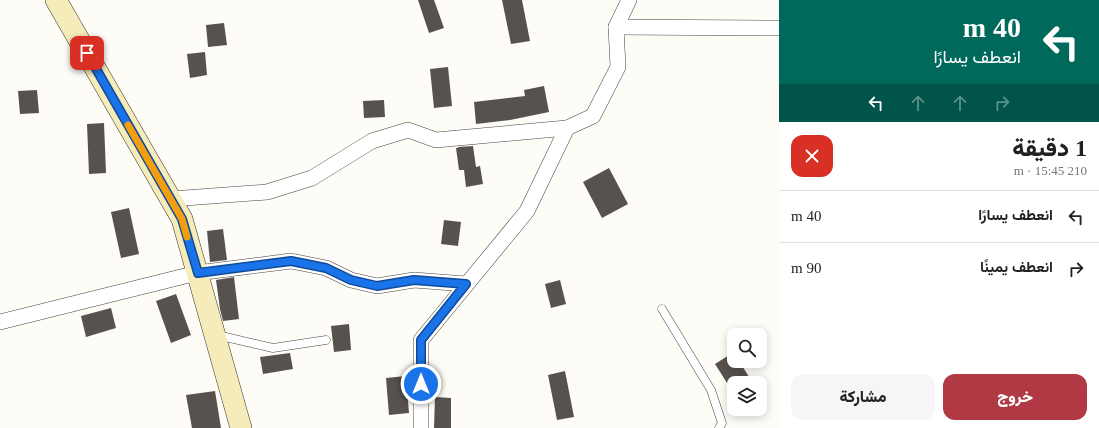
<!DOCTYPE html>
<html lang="ar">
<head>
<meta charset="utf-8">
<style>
	body { margin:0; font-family:"Times New Roman",Vazirmatn,serif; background:#f6f6f6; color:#222; direction:rtl; height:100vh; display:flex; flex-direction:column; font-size:15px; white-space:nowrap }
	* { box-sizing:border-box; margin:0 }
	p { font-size:13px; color:#767676 }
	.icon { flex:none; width:22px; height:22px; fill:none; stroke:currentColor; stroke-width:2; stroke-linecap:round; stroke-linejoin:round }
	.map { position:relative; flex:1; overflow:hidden; direction:ltr }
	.sheet { display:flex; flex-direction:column; background:#fff; width:320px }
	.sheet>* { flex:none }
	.guide { background:#00695c; color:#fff; overflow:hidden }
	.buttons { position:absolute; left:727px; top:328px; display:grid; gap:8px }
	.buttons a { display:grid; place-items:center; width:40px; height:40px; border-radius:8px; background:#fff; box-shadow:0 2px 10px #0003; font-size:20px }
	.pin { position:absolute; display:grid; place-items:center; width:34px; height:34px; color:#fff; margin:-17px; border-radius:8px; box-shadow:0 2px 6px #0006 }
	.me { position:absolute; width:44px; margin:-22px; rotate:0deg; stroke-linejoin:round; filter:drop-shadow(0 0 3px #0008) }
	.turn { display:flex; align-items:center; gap:14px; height:84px; padding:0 12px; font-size:18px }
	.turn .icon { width:52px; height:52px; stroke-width:2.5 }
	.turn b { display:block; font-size:28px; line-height:34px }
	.lanes { display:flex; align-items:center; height:38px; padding:0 12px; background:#0003; justify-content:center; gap:20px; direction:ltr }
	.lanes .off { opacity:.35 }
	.round { display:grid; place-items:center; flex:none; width:42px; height:42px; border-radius:12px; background:#f6f6f6 }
	.headline { display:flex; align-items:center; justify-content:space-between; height:68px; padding:0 12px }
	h1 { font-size:24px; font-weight:800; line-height:30px }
	.cta { display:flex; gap:8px; margin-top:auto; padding:8px 12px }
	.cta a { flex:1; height:46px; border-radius:12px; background:#b03944; color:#fff; font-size:16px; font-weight:800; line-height:46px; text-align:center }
	.cta a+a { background:#f6f6f6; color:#222 }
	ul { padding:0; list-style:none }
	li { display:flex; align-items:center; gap:12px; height:52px; padding:0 12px; border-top:1px solid #e0e0e0 }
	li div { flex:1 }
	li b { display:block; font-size:15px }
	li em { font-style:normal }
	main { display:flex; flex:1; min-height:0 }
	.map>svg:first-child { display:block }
</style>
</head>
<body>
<main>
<section class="sheet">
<div class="guide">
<div class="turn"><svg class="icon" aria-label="left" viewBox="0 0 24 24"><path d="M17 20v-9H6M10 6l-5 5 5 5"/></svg><div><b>40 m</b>انعطف يسارًا</div></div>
<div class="lanes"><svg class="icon" aria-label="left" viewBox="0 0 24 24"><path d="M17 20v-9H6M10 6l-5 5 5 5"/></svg><svg class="icon off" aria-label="ahead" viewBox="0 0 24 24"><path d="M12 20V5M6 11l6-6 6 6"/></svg><svg class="icon off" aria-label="ahead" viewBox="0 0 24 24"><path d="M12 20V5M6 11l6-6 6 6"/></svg><svg class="icon off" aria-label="right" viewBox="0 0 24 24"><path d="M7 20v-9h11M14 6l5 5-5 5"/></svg></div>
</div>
<div class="headline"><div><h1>1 دقيقة</h1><p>210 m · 15:45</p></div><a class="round" style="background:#d93025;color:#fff"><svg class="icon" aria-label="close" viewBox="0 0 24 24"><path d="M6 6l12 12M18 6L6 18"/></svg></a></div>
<ul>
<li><svg class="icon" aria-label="left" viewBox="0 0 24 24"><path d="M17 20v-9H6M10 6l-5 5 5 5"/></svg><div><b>انعطف يسارًا</b></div><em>40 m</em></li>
<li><svg class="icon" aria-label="right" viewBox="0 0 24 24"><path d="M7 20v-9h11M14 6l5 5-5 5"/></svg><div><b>انعطف يمينًا</b></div><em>90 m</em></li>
</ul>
<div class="cta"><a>خروج</a><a>مشاركة</a></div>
</section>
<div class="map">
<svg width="779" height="428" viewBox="0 0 779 428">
	<rect width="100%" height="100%" fill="#fefcf6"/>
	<g fill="#58524e">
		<path d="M418 0H434L444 28 429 33Z"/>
		<path d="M502 0H522L530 41 511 44Z"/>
		<path d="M224 23 227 45 208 47 206 25Z"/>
		<path d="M205 52 207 75 190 78 187 54Z"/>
		<path d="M448 67 452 106 434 108 430 69Z"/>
		<path d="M544 86 549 112 510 120 476 124 474 102 525 96 524 90Z"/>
		<path d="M37 90 39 113 20 114 18 91Z"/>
		<path d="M384 100 385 117 364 118 363 101Z"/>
		<path d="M104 123 106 173 89 174 87 124Z"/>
		<path d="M473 146 476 167 480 166 483 184 466 187 464 170H459L456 148H458V147Z"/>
		<path d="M609 168 628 204 602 218 583 182Z"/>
		<path d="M129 208 139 254 121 258 111 212Z"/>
		<path d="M444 220 461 222 458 246 441 244Z"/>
		<path d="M223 229 227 260 210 262 207 231Z"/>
		<path d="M234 277 239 319 223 321 220 309 216 280Z"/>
		<path d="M560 280 566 304 551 308 545 284Z"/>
		<path d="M176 294 191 335 171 343 156 301Z"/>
		<path d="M111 308 116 328 86 337 81 316Z"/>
		<path d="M349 324 351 350 334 352 331 326Z"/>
		<path d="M734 352V361H739L753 383H727L715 364Z"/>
		<path d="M290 353 293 369 263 374 260 357Z"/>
		<path d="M565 371 574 417 557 420 548 375Z"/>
		<path d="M406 376 409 413 389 415 386 378Z"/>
		<path d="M215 391 221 428H192L186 395Z"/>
		<path d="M435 397 451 398V428H434Z"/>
	</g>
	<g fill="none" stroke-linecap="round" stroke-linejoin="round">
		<defs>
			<g id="lane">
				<path d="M662 309 711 390 722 423 719 428"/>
				<path d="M217 335 273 348 326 340"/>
			</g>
			<g id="street">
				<path d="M616 27 779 28"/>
				<path d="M171 199 267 192 312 178 372 141 408 130 436 140 567 128"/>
				<path d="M0 322 197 273 291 261 326 268 351 280 377 286 414 280 466 284"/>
				<path d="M421 428V340L527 211 567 128 593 116 618 67 616 27 629 0"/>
			</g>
			<path id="secondary" d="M56 0 182 219 241 428"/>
		</defs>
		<use href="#lane" stroke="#444" stroke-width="9"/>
		<use href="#street" stroke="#444" stroke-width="16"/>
		<use href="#secondary" stroke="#333" stroke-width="22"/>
		<use href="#lane" stroke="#fff" stroke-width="8"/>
		<use href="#street" stroke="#fff" stroke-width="15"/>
		<use href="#secondary" stroke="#f5ecb9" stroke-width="21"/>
	</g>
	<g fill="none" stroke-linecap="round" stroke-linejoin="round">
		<defs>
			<path id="route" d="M87 53 182 219 198 273 291 261 326 268 351 280 377 286 414 280 466 284 421 340V384"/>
		</defs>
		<use href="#route" stroke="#114b97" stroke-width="10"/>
		<use href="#route" stroke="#1a73e8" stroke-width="7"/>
		<path stroke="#f59e0b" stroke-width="7" d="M128 125 182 219 187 237"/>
	</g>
</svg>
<div class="buttons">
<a><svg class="icon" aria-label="search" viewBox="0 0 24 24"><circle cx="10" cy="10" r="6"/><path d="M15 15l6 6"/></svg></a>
<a><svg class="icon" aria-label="layers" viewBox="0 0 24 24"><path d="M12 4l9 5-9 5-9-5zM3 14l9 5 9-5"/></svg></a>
</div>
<div class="pin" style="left:87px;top:53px;background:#d93025"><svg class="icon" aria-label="arrive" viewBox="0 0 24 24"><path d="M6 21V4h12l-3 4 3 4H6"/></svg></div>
<svg class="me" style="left:421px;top:384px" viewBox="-20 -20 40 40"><circle r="17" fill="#1a73e8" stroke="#fff" stroke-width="3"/><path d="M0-11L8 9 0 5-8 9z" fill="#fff"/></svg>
</div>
</main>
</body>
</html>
